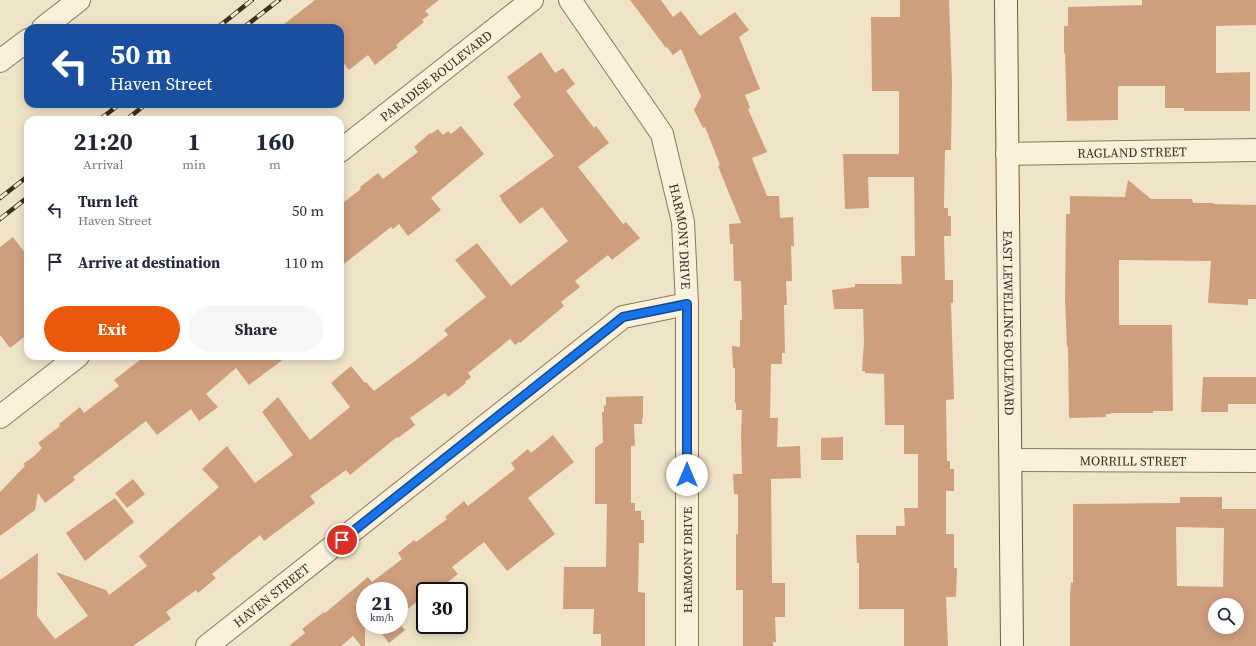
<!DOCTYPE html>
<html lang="en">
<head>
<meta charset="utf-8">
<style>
	body { margin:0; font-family:"Source Serif 4",serif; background:#f6f6f7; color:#1f2937; height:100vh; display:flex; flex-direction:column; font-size:15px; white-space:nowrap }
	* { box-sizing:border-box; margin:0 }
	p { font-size:13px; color:#747a83 }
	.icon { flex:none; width:22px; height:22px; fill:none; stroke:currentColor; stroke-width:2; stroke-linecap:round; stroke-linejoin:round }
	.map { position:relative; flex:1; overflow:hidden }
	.side { position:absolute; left:24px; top:116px; width:320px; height:244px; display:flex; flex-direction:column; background:#fff; border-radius:12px; box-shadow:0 2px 10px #0003 }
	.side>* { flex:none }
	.banner { position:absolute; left:24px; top:24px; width:320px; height:84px; border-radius:12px; box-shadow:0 2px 10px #0003; background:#1a4fa0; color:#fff; overflow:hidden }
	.fabs { position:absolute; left:1208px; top:598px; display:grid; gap:8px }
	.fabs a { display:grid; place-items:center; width:36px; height:36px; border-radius:50%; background:#fff; box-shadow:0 2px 10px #0003; font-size:20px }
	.speed { position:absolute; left:356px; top:582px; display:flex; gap:8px; font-size:20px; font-weight:700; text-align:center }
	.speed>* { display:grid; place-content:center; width:52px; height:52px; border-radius:50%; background:#fff; box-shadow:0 2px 10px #0003; line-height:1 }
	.speed small { font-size:10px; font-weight:400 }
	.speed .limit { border:2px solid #111; border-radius:6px; background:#fff; color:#111 }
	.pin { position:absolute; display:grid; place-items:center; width:34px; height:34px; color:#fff; margin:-17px; border:2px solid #fff; border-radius:50%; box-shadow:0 1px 4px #0007 }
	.me { position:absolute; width:44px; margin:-22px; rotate:0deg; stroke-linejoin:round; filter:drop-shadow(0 0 3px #0008) }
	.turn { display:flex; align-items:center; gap:14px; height:84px; padding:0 20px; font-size:18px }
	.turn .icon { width:52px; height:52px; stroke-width:2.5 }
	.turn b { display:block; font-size:28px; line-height:34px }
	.eta { display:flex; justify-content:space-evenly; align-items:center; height:68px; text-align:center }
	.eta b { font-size:24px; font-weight:700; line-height:28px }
	.primary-button { display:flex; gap:8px; margin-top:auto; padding:8px 20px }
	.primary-button a { flex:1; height:46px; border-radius:24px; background:#ea580c; color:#fff; font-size:16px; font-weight:700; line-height:46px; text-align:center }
	.primary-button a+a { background:#f6f6f7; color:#1f2937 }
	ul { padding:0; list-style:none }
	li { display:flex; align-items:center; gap:12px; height:52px; padding:0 20px }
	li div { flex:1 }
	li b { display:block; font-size:15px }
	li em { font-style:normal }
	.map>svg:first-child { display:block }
</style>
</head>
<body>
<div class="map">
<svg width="1256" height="646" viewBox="0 0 1256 646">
	<rect width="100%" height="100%" fill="#f0e4c8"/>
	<g fill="#cf9f7d" fill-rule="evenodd">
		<path d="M315 0H439L425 11 429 15 422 20 424 22 396 45 398 47 375 65 368 55 349 70 340 59V28H279Z"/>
		<path d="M630 0H661L673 17 681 11 700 36 735 12 749 30 739 37 760 89 745 95 750 108 748 109 767 152 752 158 767 196H779L780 218 793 217 794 246H791L792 281H786L787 305H784L785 353H782V364H771L770 418H778L777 447 800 446 801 478 771 479 772 583H785V617H775L776 642H773V646H743V590H736V534H738V494H734L733 474H742L741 434 742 410H736V403H735V368H733L732 346 740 347V320H742L741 281H734L733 244H730L729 224 741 223 718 166 720 165 705 127 703 128 694 110 701 96 681 49 673 55 667 47 666 48Z"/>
		<path d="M900 0H949L952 82 951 150H945L944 208H948V216H951V236H944L945 280H953V303H951L954 399 946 400 947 461H950V469H954V491H946V534H954V568H957L956 597H946L948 646H904V609H859V563H857L856 535H896V526H905L904 508H918V454H904V425H885L884 374 865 373V371H862L864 342 863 309H834L832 290 855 287V284H902L901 256H915L914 177H868L869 208 845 209 843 154H899V91H872L871 17H900Z"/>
		<path d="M1142 0H1256V25L1216 26V73L1250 72V111H1184V108H1165V86H1118V120L1067 121 1065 53H1064V26H1068V7L1142 5Z"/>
		<path d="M541 52 555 73 563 68 575 84 566 91 594 128 596 126 609 143 578 167 623 224 626 222 640 238 612 260 608 255 575 281 580 287 561 302 564 306 520 343 519 342 515 345 510 339 468 373 471 377 465 382 466 383 448 397 445 393 410 418 415 425 398 438 397 437 350 475 346 470 310 496 315 503 264 541 260 535 212 574 216 578 198 593 196 590 166 612 171 619 133 646H0V580L38 553 37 616 55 639 88 616 56 572 106 590 109 595 147 566 139 556 219 487 202 469 227 446 255 483 293 455 262 412 278 397 310 440 350 407 331 383 351 366 365 383 366 382 374 391 416 360 448 335 444 330 486 297 455 260 477 243 511 286 568 241 542 207 520 224 501 200 502 199 499 196 554 156 513 104 521 97 507 77Z"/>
		<path d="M461 126 484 154 431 198 441 210 408 236 399 224 393 229 391 227 340 267V205L361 189 360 187 378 173 383 179 418 152 414 147 430 133 431 134 438 129 443 135 448 131 451 134Z"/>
		<path d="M1128 180 1151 199H1192L1193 203H1213V204L1256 205V299H1248V305L1208 303 1211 261 1119 260V325H1172L1173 411H1153V413H1111V414H1106V417L1069 418 1068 347H1067L1065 300 1066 214H1070V196L1125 197Z"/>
		<path d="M13 237 28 257V334L10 348 0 335V247Z"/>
		<path d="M145 356H288L249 385 236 368 206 394 218 407 199 421 191 409 157 435 146 421 73 477 75 480 45 503 38 493 35 510 0 536V492L25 466 23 464 33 457 42 448 38 443 60 426 59 424 80 407 84 413 119 386 114 380Z"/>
		<path d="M1203 377H1256V404H1228V412H1201Z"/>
		<path d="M643 396V418H642V424H634L635 446H631V503H635V511H641V520H644V543H639L638 592 645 593V646H601V634H593L594 609H563L564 567H606L607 504H595V448L603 442 602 412H604V406L606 405V397Z"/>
		<path d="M553 435 574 462 528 498 555 534 507 571 484 542 452 567 458 574 437 591H425V595L399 616V591H365V646H361L353 636 341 646H289L305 633 302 629 307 625 324 612 325 613 368 577 372 582 402 559 398 553 414 540 416 542 447 519 445 517 464 501 468 506 515 469 511 463 528 449 531 453Z"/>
		<path d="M843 437V460H821V438Z"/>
		<path d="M133 479 145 494 127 508 115 493Z"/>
		<path d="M1180 497H1222V509H1256V646H1070V595L1071 582 1073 583V504L1180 503ZM1176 527 1224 528 1223 587 1177 586ZM1215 605H1237V627H1215Z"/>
		<path d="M115 498 134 522 85 561 66 533Z"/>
		<path d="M399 623 405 630 389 643 375 625H399Z"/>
	</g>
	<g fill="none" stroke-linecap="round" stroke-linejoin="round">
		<defs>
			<g id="minor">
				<path id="s1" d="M570 0 662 134 683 222 687 304V646"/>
				<path d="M43 28 79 0"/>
				<path d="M0 61 28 40"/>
				<path id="s2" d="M340 151 532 0"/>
				<path id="s3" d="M1007 154 1256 150"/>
				<path d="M0 417 78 356"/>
				<path id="s4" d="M1011 460 1256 461"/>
				<path id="s5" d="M207 646 623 317 687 304"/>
			</g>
			<g id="secondary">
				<path id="s6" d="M1006 0 1012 646"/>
			</g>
		</defs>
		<use href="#minor" stroke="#8d765c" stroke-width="24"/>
		<use href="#secondary" stroke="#6f573f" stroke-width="24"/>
		<use href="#minor" stroke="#faf1dc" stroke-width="22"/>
		<use href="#secondary" stroke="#faf1dc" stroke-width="22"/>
		<defs>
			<g id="rail">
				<path d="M217 28 252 0"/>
				<path d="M243 28 279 0"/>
				<path d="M99 120 120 104"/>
				<path d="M126 120 146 104"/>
				<path d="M0 198 28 176"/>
				<path d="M0 219 28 197"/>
			</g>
		</defs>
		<use href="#rail" stroke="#3d2e20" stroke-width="4.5"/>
		<use href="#rail" stroke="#f7eed8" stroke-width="3" stroke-dasharray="9" stroke-linecap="butt"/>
	</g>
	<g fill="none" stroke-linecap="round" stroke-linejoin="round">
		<defs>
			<path id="route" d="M342 540 623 317 687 304V475"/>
		</defs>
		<use href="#route" stroke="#114b97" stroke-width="10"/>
		<use href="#route" stroke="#1a73e8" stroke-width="7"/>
	</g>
	<g text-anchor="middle" stroke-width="3.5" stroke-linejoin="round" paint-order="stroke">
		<g font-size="13" fill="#3d2e20" stroke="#f7eed8">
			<text dy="5" stroke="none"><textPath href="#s2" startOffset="122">PARADISE BOULEVARD</textPath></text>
			<text dy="5" stroke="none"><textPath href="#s3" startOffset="125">RAGLAND STREET</textPath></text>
			<text dy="5" stroke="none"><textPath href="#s1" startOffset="267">HARMONY DRIVE</textPath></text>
			<text dy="5" stroke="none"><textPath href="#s6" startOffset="323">EAST LEWELLING BOULEVARD</textPath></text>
			<text dy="5" stroke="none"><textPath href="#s4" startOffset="122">MORRILL STREET</textPath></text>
			<text transform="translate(687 560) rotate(-90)" y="5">HARMONY DRIVE</text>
			<text dy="5" stroke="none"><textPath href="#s5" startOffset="82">HAVEN STREET</textPath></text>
		</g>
	</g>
</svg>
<div class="fabs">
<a><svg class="icon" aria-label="search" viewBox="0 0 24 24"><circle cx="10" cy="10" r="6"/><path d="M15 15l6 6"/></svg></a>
</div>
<div class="speed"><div>21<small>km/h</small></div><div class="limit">30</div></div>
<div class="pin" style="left:342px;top:540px;background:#d93025"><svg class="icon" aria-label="arrive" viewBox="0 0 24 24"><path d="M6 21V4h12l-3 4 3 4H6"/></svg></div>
<svg class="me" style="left:687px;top:475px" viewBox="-20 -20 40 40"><circle r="19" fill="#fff"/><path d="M0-13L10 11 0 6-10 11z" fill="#1a73e8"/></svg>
<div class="banner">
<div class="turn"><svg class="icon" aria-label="left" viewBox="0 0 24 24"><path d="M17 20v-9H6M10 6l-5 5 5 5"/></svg><div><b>50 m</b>Haven Street</div></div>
</div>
<section class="side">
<div class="eta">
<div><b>21:20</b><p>Arrival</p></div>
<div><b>1</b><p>min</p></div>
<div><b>160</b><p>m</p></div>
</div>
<ul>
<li><svg class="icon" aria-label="left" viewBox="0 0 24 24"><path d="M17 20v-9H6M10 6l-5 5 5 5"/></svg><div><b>Turn left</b><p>Haven Street</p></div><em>50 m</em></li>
<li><svg class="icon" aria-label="arrive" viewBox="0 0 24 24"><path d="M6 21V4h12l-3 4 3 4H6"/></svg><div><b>Arrive at destination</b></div><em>110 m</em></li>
</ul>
<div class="primary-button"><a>Exit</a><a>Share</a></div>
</section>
</div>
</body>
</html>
